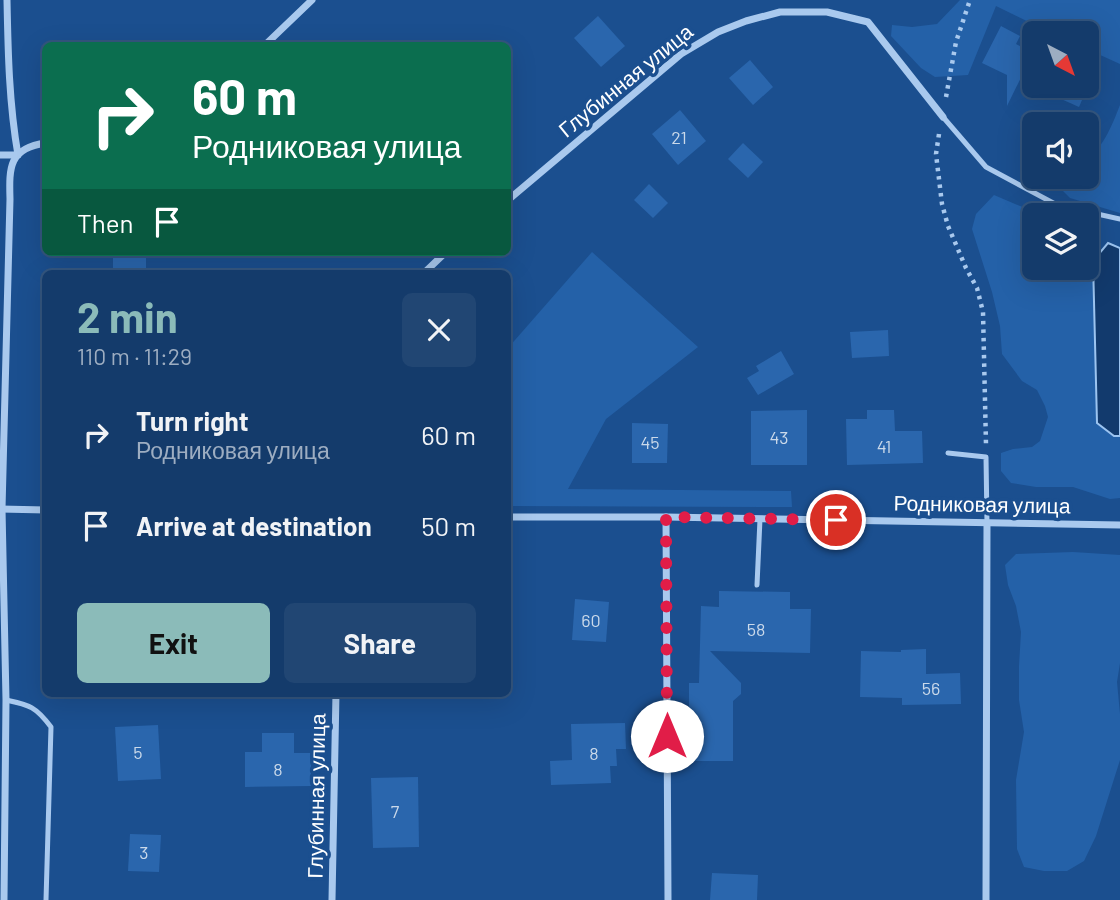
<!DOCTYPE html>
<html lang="en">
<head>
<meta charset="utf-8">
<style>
	body { margin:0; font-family:Barlow,sans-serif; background:#214673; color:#f1f3f6; height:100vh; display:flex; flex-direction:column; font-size:26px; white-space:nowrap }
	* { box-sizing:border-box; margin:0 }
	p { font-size:23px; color:#9dadc1 }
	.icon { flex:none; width:38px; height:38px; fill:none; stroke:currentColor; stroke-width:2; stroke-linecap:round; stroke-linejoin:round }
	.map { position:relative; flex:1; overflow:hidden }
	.sheet { position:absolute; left:42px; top:270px; width:469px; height:427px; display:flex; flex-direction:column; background:#143b6b; border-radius:10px; box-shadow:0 7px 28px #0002,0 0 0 2px #33557e }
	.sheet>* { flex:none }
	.guide { position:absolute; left:42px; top:42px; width:469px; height:214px; border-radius:10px; box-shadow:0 7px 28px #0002,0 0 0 2px #33557e; background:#0b6e4f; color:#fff; overflow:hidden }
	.needle { width:46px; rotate:139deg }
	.fabs { position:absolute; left:1022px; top:21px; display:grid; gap:14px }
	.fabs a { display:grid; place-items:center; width:77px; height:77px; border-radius:10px; background:#143b6b; box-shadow:0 7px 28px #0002,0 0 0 2px #33557e; font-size:35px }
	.pin { position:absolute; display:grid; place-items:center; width:60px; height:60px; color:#fff; margin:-30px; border:4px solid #fff; border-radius:50%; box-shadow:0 2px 7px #0007 }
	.me { position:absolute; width:77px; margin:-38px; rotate:0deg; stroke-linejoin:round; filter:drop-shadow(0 0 5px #0008) }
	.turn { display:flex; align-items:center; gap:24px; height:147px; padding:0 35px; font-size:32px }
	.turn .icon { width:91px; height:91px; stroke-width:2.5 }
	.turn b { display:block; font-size:49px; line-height:60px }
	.then { display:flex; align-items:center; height:66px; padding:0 35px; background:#0003; gap:14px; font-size:26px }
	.round { display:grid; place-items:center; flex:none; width:74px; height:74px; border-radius:10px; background:#214673 }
	.head { display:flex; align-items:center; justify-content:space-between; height:119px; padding:0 35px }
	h1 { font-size:42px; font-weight:700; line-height:52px; color:#8bbbb9 }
	.button { display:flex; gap:14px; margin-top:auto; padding:14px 35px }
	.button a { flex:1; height:80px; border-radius:10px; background:#8bbbb9; color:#111; font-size:28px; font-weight:700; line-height:80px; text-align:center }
	.button a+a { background:#214673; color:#f1f3f6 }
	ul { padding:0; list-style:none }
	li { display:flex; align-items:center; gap:21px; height:91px; padding:0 35px }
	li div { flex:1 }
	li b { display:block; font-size:26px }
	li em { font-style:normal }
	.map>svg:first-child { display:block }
</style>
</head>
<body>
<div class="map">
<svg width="1120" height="900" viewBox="0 0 1120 900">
	<rect width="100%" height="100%" fill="#1b4f8f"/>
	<g fill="#2461a8">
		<path d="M960 0H1120V64L1087 49V33H1051L996 6 968 75 935 77 921 68 891 36 892 25 912 27 937 24Z"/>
		<path d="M1120 105V213L1070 198 1062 190 1065 177H1087V161C1105 143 1111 128 1120 105Z"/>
		<path d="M994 195 1041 215H1034V268H1087V255L1093 261 1097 423 1114 436H1120V498L1110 499 1073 487H1036L1011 483 1001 471V453L1013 449 1032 447 1040 441 1048 417 1045 406 1037 390 1022 381 1002 354 1000 326 992 292 972 229 976 214Z"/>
		<path d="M592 252 698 347 606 419 568 489 791 491 792 507 508 506V348Z"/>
		<path d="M1073 552 1120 555V663L1117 682 1120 714V760L1096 836 1084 861 1067 871H1044L1024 867 1017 849 1016 780 1024 732 1019 700V666L1021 632 1016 606 1008 585 1005 565 1016 554Z"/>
	</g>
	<path fill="#123a6d" stroke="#9cc4f0" stroke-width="2" d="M1108 243 1120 248V436H1114L1097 423 1093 261Z"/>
	<g fill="#2a66ad">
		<path d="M598 16 625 46 601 67 574 38Z"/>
		<path d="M1001 26 1020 36 1016 44 1033 53 1007 106V75L982 63Z"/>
		<path d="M750 60 773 87 753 105 729 78Z"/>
		<path d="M1032 86H1088L1079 107Z"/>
		<path d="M680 110 706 141 678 165 652 134Z"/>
		<path d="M743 143 763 162 748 178 728 159Z"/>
		<path d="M649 184 668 203 653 218 634 200Z"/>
		<rect x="113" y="252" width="33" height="18"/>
		<path d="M888 330 889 356 852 358 850 332Z"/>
		<path d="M781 351 794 374 758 395 747 378 759 371 756 366Z"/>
		<path d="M807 410V465H751V411Z"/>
		<path d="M867 410H894L895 431H922L923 463 847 465 846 419H867Z"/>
		<path d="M632 423 668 424 667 463H632Z"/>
		<path d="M719 591 790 592V609H811L810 653 710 651 741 683V694L733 701V761H689V683H699L701 606 719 607Z"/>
		<path d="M575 599 609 602 606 642 572 640Z"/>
		<path d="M926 649V674L960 673 961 704 902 705V698L860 697 861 651 901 652V650Z"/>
		<path d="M625 723 626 749H616L617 766H610L611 783 551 785 550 761 572 760 571 724Z"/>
		<path d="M158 725 161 779 118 781 115 727Z"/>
		<path d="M262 733H294V753H311V786L245 787V752H262Z"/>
		<path d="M418 777 419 847 373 848 371 778Z"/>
		<path d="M130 834 161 835 159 872 128 871Z"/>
		<path d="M712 873 758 875 757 900H710Z"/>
	</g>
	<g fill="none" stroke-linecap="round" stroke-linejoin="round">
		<g stroke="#a9c9ee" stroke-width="4.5" stroke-dasharray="3.5 5" stroke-linecap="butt">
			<path d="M946 97 956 42 970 0"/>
			<path d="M939 134 936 154 942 204 948 226 966 268 977 288 983 312 986 445"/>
		</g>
		<g stroke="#a9c9ee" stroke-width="5">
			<path d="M943 117 986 167 1057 205 1120 219"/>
			<path d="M948 453 986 457 987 523"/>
			<path d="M757 585 760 519"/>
			<path d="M6 700C30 705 36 707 51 727L46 900"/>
		</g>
		<g stroke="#a9c9ee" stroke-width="7">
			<path d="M264 46 312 0"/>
			<path d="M0 155H18C9 103 8 52 7 0"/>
			<path d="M508 200 681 54 718 32 746 21 780 12H827L868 22 943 117"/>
			<path d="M424 273 446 252"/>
			<path d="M0 509 46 510"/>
			<path d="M508 517H666L1120 525"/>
			<path d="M666 517 668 900"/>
			<path d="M4 900 6 700 2 509 10 199C9 167 9 148 46 143"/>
			<path d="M332 900 336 693"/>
			<path d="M986 900 987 523"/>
		</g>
	</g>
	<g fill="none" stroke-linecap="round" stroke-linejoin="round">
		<path stroke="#e11d48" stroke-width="12" stroke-dasharray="0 21.6" d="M667 736 666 517 836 520"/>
	</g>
	<g text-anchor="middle" stroke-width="7" stroke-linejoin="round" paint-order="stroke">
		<g font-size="18" fill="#cad9ea">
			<text x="679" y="144">21</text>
			<text x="779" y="444">43</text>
			<text x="650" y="449">45</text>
			<text x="884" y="453">41</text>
			<text x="591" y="627">60</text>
			<text x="756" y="636">58</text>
			<text x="931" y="695">56</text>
			<text x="138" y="759">5</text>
			<text x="594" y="760">8</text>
			<text x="278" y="776">8</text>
			<text x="395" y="818">7</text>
			<text x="144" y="859">3</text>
		</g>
		<g font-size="21" fill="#fff" stroke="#1b4f8f">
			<text transform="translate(626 81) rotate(-39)" y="7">Глубинная улица</text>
			<text transform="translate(982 505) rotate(1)" y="7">Родниковая улица</text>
			<text transform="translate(317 796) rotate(-89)" y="7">Глубинная улица</text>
		</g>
	</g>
</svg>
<div class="fabs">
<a><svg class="needle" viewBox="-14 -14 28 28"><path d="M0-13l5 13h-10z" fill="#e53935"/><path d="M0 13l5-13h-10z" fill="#9dadc1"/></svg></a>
<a><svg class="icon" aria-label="sound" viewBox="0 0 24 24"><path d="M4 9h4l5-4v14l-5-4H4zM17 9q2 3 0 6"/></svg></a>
<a><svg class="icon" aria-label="layers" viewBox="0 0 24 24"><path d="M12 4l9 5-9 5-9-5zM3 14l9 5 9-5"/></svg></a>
</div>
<div class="pin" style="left:836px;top:520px;background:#d93025"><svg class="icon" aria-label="arrive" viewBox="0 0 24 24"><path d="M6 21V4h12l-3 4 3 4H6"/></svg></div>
<svg class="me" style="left:667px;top:736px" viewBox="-20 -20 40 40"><circle r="19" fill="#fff"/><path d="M0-13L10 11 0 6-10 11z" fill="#e11d48"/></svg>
<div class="guide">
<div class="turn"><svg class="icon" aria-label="right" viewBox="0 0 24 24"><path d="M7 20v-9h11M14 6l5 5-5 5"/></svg><div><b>60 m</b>Родниковая улица</div></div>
<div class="then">Then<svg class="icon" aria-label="arrive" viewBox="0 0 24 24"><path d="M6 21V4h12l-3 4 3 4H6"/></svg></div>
</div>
<section class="sheet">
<div class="head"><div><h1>2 min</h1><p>110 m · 11:29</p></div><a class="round"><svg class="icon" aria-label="close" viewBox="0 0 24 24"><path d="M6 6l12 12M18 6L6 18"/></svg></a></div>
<ul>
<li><svg class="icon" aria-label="right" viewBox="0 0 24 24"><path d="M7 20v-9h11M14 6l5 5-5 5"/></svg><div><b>Turn right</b><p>Родниковая улица</p></div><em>60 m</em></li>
<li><svg class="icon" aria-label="arrive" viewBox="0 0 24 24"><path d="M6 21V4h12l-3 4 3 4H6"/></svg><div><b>Arrive at destination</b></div><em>50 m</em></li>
</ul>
<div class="button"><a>Exit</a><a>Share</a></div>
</section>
</div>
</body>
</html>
